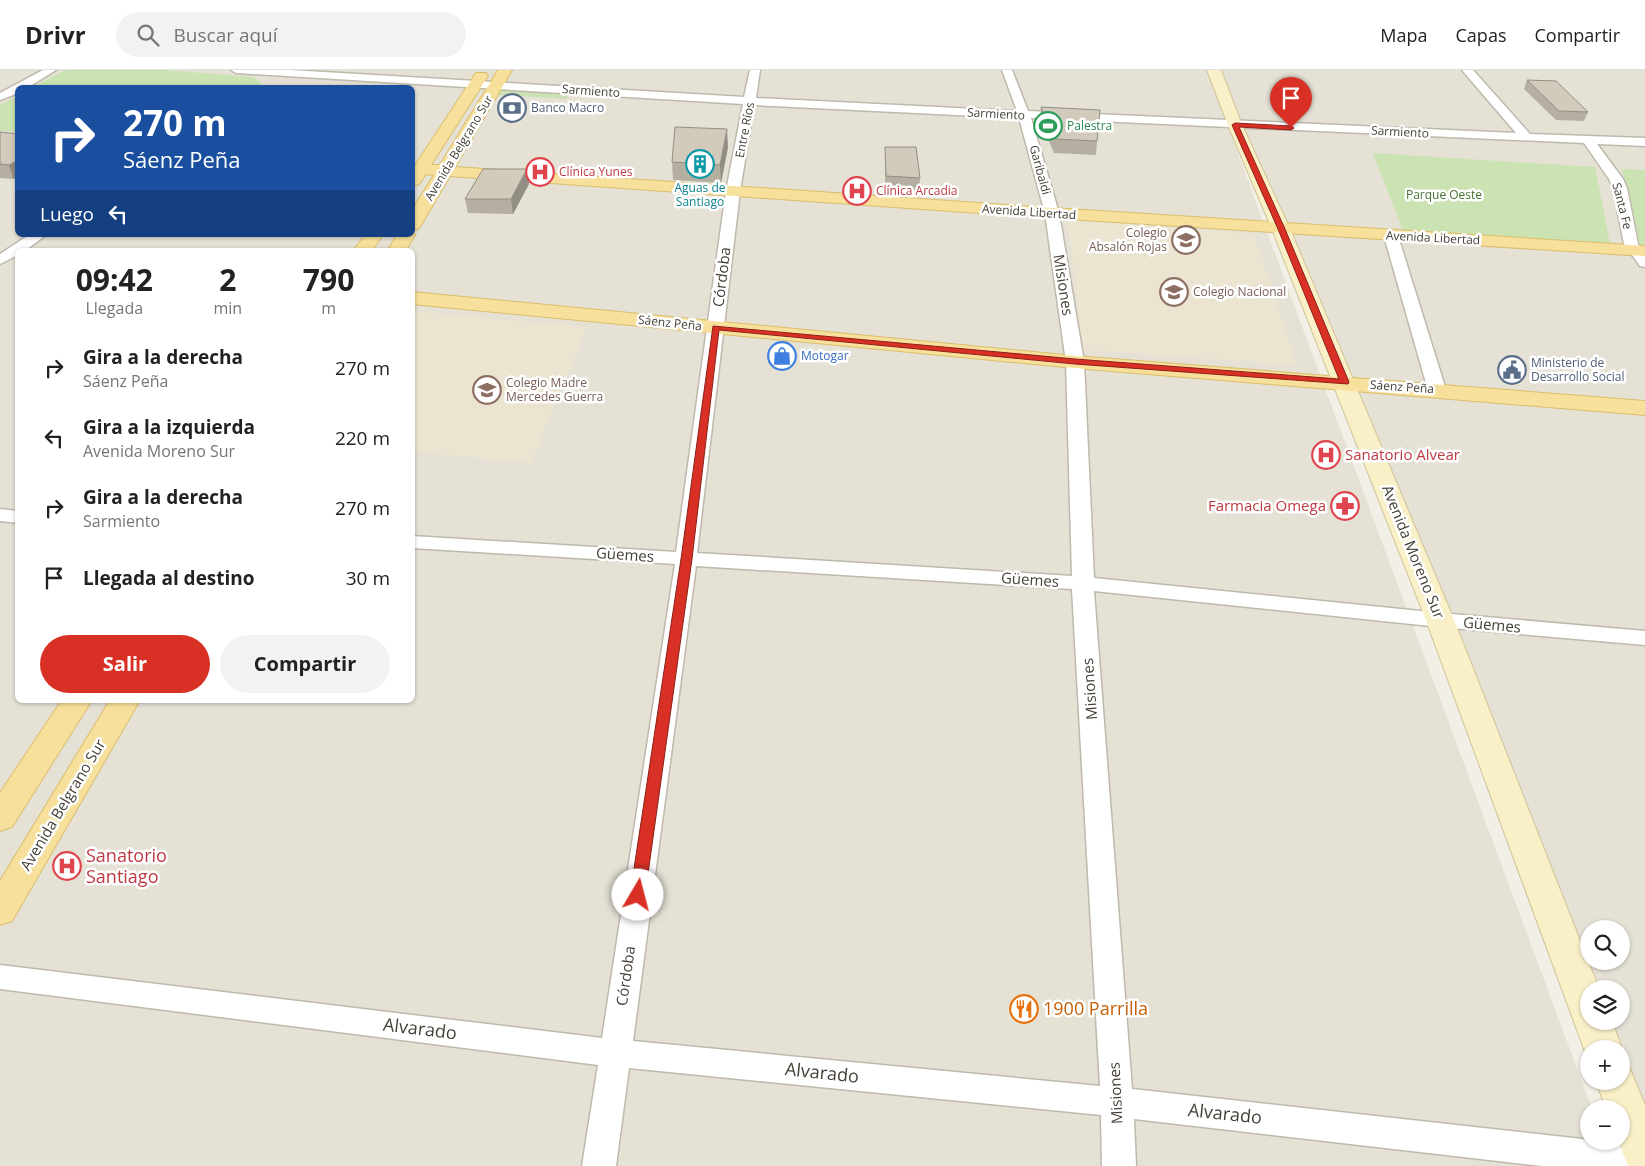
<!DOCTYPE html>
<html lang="es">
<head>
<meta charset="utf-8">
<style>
	body { margin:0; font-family:"Open Sans",sans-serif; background:#f2f2f2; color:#222; height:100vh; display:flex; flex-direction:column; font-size:19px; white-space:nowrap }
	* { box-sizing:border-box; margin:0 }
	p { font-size:16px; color:#767676 }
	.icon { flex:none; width:28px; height:28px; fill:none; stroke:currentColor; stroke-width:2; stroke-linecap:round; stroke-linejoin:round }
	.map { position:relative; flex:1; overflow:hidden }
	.details { position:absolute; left:15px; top:178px; width:400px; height:455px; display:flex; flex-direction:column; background:#fff; border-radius:8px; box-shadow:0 1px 4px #0004 }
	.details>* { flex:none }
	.hud { position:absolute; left:15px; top:15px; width:400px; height:152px; border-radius:8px; box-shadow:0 1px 4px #0004; background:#1a4fa0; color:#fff; overflow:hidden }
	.fabs { position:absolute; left:1580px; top:850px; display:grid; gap:10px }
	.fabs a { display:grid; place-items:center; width:50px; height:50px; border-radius:50%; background:#fff; box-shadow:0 1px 4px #0004; font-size:25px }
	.pin { position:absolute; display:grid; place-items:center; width:42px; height:42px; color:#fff; margin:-51px -21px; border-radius:50% 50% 50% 0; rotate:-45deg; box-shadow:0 0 5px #0007 }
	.pin .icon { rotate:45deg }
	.me { position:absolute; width:55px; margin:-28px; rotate:8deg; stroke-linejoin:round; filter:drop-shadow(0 0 4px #0008) }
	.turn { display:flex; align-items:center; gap:18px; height:105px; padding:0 25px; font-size:22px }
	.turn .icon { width:65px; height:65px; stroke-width:2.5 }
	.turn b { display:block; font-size:35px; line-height:42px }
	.then { display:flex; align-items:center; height:48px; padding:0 25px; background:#0003; gap:10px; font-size:19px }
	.eta { display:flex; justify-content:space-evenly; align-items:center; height:85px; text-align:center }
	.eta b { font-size:30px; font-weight:700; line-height:35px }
	.action { display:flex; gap:10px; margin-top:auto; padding:10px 25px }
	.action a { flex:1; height:58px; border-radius:30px; background:#d93025; color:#fff; font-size:20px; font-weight:700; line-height:58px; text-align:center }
	.action a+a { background:#f2f2f2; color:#222 }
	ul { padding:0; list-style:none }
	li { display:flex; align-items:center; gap:15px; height:70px; padding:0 25px }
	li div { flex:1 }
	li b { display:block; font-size:19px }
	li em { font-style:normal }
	header { display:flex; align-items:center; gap:30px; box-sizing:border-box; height:70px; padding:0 25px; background:#fff; border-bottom:1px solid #e0e0e0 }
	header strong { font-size:24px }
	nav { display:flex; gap:28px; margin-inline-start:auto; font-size:18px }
	.search { width:350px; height:45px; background:#f2f2f2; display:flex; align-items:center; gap:12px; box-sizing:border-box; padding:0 18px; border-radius:28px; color:#767676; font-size:19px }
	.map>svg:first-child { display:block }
</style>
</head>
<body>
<header>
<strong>Drivr</strong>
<div class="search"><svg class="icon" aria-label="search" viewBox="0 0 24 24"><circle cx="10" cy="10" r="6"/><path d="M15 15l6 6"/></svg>Buscar aquí</div>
<nav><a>Mapa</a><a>Capas</a><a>Compartir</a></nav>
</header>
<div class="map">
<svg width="1645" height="1096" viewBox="0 0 1645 1096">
	<rect width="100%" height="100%" fill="#f2efe6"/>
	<g fill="#e5e1d5" fill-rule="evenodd">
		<path d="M0 0H1207L1592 1039H1589V1071H1604L1613 1096H0ZM18 18H412V165H18ZM18 180H412V630H18Z"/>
		<path d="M1216 0H1645V1054L1621 995V979L1603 951H1621V919H1590ZM1589 859H1621V891H1589Z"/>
	</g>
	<g fill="#eae4d1">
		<path d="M1068 149 1254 164 1297 295 1082 280Z"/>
		<path d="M412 241 587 257 531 393 413 382Z"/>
	</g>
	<g fill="#cbe3b2">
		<path d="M66 0H165L253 7 262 14 256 18 32 17Z"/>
		<path d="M503 16 572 20 566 29 498 25Z"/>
		<path d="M17 26V62L0 61V35Z"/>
		<path d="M1373 83 1595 97 1610 173 1403 161Z"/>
		<path d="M1622 99 1645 100V179H1641Z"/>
	</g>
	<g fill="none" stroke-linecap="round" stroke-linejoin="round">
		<defs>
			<g id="street">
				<path d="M43 0H56L27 18H18V23L0 30V23Z"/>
				<path d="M231 0H290L744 27 750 0H760L756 28 1017 41 1002 0H1012L1028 41 1516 63 1462 0H1473L1530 64 1645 68V76L1597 74 1623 109 1627 118 1638 174 1645 183V197L1640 196 1624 174 1613 118 1609 109 1584 73 1031 48 1059 143 1084 292 1094 508 1440 543 1645 561V575L1440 557 1094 521 1132 1019 1645 1076V1096H1542L1134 1049 1136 1096H1102L1101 1045 629 998 616 1096H582L598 995 0 919V895L602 968 675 494 412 478V466L676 482 726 121 743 34 236 3ZM754 35 1019 48 1045 143 1066 292 1072 506 697 483 740 121ZM696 496 1072 519 1100 1016 633 971Z"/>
				<path d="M1391 162 1396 163 1398 166 1446 320 1443 324 1437 325 1431 324 1428 320 1384 166 1386 163Z"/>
				<path d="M29 165H46L26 180H18V185L0 194V184Z"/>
				<path d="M0 439 18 441V453L0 451Z"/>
			</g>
			<g id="secondary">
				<path d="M1207 0H1221L1242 55 1290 159 1454 550 1599 919H1589V951H1612L1622 979 1621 981V979H1589V990L1584 979 1426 550 1272 159 1228 55Z"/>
				<path d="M1621 995 1630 999 1645 1035V1096H1628L1618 1071H1621V1039H1606L1596 1011H1621Z"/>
			</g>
			<g id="primary">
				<path d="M498 0H512L455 97 1052 138 1645 176V186L1052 148 450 106 421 155 418 159 412 160V140L434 105 426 104 419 114 413 116 412 100 476 3H486L488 6 431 95H440Z"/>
				<path d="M412 162 415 165 406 180H388L397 165H412Z"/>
				<path d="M365 165H383L372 180H354Z"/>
				<path d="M412 222 1075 286 1645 331V345L1075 298 412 234Z"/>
				<path d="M62 630H92L12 757 0 761V723Z"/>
				<path d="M110 630H140L12 851 0 855V811Z"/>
			</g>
		</defs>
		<use href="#street" stroke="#bfb9ac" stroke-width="3"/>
		<use href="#secondary" stroke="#cec399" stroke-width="2"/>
		<use href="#primary" stroke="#dabe6c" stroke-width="2"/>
		<use href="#street" fill="#fff" fill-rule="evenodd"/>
		<use href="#secondary" fill="#faf0c8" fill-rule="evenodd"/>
		<use href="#primary" fill="#f6e09b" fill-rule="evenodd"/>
	</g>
	<g fill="#b5afa2">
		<path d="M1527 10 1588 42 1584 51 1556 50 1524 19Z"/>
		<path d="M1041 37 1097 71 1096 85 1054 83 1040 50Z"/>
		<path d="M0 62 18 64V107L14 109 0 108Z"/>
		<path d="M728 77 721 113 673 110 672 92Z"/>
		<path d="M885 77 920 108 919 127 885 125Z"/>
		<path d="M527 99 529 114 513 144 468 143 465 129Z"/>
	</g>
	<g fill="#938e84">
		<path d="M727 59 728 77 721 113 720 95Z"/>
		<path d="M18 90V107L14 109 9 95Z"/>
		<path d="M527 99 529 114 513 144 511 129Z"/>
	</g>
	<g fill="#d2cbbc" stroke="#938e84">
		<path d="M1527 10 1556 11 1588 42 1559 41Z"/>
		<path d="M1041 37 1100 40 1097 71 1055 69Z"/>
		<path d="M675 57 727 59 720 95 672 92Z"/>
		<path d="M0 62 18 64V90L9 95 0 94Z"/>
		<path d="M885 77H916L920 108 886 106Z"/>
		<path d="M483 99H527L511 129H465Z"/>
	</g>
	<path fill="#d93025" stroke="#8d1f18" d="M1235 53 1291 56 1294 58 1291 60 1239 57 1285 159 1349 312 1348 314 1075 294 719 260 692 489 645 825 643 829 638 830 632 829 630 825 681 489 713 256 1075 289 1339 309 1278 159 1232 55Z"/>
	<defs>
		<symbol id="bank-ring" viewBox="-11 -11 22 22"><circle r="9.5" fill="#fff" stroke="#5c6f8a" stroke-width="1.5"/><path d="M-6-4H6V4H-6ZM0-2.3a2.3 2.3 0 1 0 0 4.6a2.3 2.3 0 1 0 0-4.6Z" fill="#5c6f8a"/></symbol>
		<symbol id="stadium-ring" viewBox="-11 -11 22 22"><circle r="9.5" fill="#fff" stroke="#2e9e5b" stroke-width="1.5"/><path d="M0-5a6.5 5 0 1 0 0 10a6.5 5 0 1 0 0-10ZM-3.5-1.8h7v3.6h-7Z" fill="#2e9e5b"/></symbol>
		<symbol id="building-ring" viewBox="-11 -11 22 22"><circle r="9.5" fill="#fff" stroke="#0f9aa8" stroke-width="1.5"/><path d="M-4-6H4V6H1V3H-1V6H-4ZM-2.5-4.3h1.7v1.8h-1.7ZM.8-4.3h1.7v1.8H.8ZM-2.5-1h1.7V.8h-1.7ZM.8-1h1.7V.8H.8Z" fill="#0f9aa8"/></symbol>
		<symbol id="hospital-ring" viewBox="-11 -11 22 22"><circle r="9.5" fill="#fff" stroke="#e0444e" stroke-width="1.5"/><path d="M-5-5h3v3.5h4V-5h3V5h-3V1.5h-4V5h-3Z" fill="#e0444e"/></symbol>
		<symbol id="school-ring" viewBox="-11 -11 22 22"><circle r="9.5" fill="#fff" stroke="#8d6e63" stroke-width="1.5"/><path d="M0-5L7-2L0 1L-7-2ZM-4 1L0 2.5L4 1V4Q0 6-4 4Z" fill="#8d6e63"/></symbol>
		<symbol id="shop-ring" viewBox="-11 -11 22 22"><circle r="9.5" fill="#fff" stroke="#3f7fe0" stroke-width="1.5"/><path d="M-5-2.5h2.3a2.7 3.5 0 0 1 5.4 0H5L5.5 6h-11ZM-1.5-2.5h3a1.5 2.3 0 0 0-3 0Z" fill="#3f7fe0"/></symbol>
		<symbol id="civic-ring" viewBox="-11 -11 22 22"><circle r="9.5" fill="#fff" stroke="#5c6f8a" stroke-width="1.5"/><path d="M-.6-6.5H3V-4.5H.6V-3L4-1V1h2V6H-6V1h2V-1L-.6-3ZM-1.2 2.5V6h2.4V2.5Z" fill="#5c6f8a"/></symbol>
		<symbol id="pharmacy-ring" viewBox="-11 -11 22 22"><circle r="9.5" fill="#fff" stroke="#e0444e" stroke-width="1.5"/><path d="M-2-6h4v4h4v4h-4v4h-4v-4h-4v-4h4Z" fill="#e0444e"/></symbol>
		<symbol id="restaurant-ring" viewBox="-11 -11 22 22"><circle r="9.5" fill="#fff" stroke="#e8710a" stroke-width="1.5"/><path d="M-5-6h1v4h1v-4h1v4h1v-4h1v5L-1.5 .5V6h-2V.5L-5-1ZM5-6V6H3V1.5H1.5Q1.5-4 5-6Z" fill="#e8710a"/></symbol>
	</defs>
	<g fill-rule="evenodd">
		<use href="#bank-ring" x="496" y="22" width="32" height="32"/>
		<use href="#stadium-ring" x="1032" y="40" width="32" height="32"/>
		<use href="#building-ring" x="684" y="78" width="32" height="32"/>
		<use href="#hospital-ring" x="524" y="86" width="32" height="32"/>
		<use href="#hospital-ring" x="841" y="105" width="32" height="32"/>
		<use href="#school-ring" x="1170" y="154" width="32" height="32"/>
		<use href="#school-ring" x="1158" y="206" width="32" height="32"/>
		<use href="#shop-ring" x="766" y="270" width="32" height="32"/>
		<use href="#civic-ring" x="1496" y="284" width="32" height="32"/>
		<use href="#school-ring" x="471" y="304" width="32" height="32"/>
		<use href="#hospital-ring" x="1310" y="369" width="32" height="32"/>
		<use href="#pharmacy-ring" x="1329" y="420" width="32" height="32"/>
		<use href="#hospital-ring" x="51" y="780" width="32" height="32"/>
		<use href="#restaurant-ring" x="1008" y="923" width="32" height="32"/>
	</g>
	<g text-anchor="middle" stroke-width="5" stroke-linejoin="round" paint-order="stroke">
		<g font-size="12" fill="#443f36" stroke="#fff">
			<text transform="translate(591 21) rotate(4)" y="4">Sarmiento</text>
			<text transform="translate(996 44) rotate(3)" y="4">Sarmiento</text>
			<text transform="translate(745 60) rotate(-79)" y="4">Entre Ríos</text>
			<text transform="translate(1400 62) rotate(3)" y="4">Sarmiento</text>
			<text transform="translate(459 78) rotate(-59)" y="4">Avenida Belgrano Sur</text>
			<text transform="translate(1040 100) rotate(75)" y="4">Garibaldi</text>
			<text transform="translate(1622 136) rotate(76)" y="4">Santa Fe</text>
			<text transform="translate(1029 142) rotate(4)" y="4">Avenida Libertad</text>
			<text transform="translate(1433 168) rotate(3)" y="4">Avenida Libertad</text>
			<text transform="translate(670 253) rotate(6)" y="4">Sáenz Peña</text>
			<text transform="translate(1402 317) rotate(4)" y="4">Sáenz Peña</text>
		</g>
		<g font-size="12" fill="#4e5e75" stroke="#fff" text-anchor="start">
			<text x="531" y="42">Banco Macro</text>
			<text x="1531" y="297">Ministerio de<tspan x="1531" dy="14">Desarrollo Social</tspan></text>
		</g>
		<g font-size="12" fill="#27864d" stroke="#fff" text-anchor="start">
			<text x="1067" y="60">Palestra</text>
		</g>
		<g font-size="12" fill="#be3a42" stroke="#fff" text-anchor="start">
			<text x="559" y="106">Clínica Yunes</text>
			<text x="876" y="125">Clínica Arcadia</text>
		</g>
		<g font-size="12" fill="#0d838f" stroke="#fff">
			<text x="700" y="122">Aguas de<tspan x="700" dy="14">Santiago</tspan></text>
		</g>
		<g font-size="12" fill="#44712e" stroke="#fff">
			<text x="1444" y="129">Parque Oeste</text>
		</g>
		<g font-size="12" fill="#785e54" stroke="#fff" text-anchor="start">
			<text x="1167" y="167" text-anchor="end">Colegio<tspan x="1167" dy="14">Absalón Rojas</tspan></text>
			<text x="1193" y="226">Colegio Nacional</text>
			<text x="506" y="317">Colegio Madre<tspan x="506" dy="14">Mercedes Guerra</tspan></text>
		</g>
		<g font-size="12" fill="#366cbe" stroke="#fff" text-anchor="start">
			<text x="801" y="290">Motogar</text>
		</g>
		<g font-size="15" fill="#443f36" stroke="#fff">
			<text transform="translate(722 207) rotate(-83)" y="5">Córdoba</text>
			<text transform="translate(1063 215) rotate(81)" y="5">Misiones</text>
			<text transform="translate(1413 482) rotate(68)" y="5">Avenida Moreno Sur</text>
			<text transform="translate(625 485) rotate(4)" y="5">Güemes</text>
			<text transform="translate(1030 510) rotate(4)" y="5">Güemes</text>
			<text transform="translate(1492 555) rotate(5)" y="5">Güemes</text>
			<text transform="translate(1090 619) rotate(-94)" y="5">Misiones</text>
			<text transform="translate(63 735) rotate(-59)" y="5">Avenida Belgrano Sur</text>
			<text transform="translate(626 906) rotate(-82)" y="5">Córdoba</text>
			<text transform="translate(1116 1023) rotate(-93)" y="5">Misiones</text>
		</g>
		<g font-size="15" fill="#be3a42" stroke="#fff" text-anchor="start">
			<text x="1345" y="390">Sanatorio Alvear</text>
			<text x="1326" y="441" text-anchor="end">Farmacia Omega</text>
		</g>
		<g font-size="18" fill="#be3a42" stroke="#fff" text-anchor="start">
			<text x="86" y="792">Sanatorio<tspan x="86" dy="21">Santiago</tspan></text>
		</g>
		<g font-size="18" fill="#c56008" stroke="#fff" text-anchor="start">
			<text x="1043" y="945">1900 Parrilla</text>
		</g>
		<g font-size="18" fill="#443f36" stroke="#fff">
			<text transform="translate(420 959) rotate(7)" y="6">Alvarado</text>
			<text transform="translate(822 1003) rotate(6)" y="6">Alvarado</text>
			<text transform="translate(1225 1044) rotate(6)" y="6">Alvarado</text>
		</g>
	</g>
</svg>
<div class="fabs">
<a><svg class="icon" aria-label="search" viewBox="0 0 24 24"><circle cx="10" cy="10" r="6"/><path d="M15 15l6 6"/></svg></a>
<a><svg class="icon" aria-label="layers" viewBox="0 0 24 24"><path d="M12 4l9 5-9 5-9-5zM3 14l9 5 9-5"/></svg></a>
<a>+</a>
<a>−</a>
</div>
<div class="pin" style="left:1291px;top:58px;background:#d93025"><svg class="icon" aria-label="arrive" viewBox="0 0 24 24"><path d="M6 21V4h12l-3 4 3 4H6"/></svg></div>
<svg class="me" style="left:638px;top:825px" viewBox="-20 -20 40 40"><circle r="19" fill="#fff"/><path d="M0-13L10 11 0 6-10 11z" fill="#d93025"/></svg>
<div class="hud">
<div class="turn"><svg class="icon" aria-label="right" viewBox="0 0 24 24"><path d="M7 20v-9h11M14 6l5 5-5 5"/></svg><div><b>270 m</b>Sáenz Peña</div></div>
<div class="then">Luego<svg class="icon" aria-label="left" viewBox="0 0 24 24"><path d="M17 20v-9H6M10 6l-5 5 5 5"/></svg></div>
</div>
<section class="details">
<div class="eta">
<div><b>09:42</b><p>Llegada</p></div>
<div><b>2</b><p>min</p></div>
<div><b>790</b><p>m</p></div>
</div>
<ul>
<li><svg class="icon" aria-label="right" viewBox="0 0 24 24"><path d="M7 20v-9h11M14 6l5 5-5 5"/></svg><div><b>Gira a la derecha</b><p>Sáenz Peña</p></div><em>270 m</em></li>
<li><svg class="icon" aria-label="left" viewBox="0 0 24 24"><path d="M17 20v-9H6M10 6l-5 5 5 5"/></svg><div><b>Gira a la izquierda</b><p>Avenida Moreno Sur</p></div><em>220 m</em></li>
<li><svg class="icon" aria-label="right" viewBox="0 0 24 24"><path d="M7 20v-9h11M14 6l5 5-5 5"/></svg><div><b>Gira a la derecha</b><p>Sarmiento</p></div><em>270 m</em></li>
<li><svg class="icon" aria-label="arrive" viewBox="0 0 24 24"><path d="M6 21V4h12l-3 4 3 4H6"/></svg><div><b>Llegada al destino</b></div><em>30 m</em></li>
</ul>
<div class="action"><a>Salir</a><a>Compartir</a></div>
</section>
</div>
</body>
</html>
